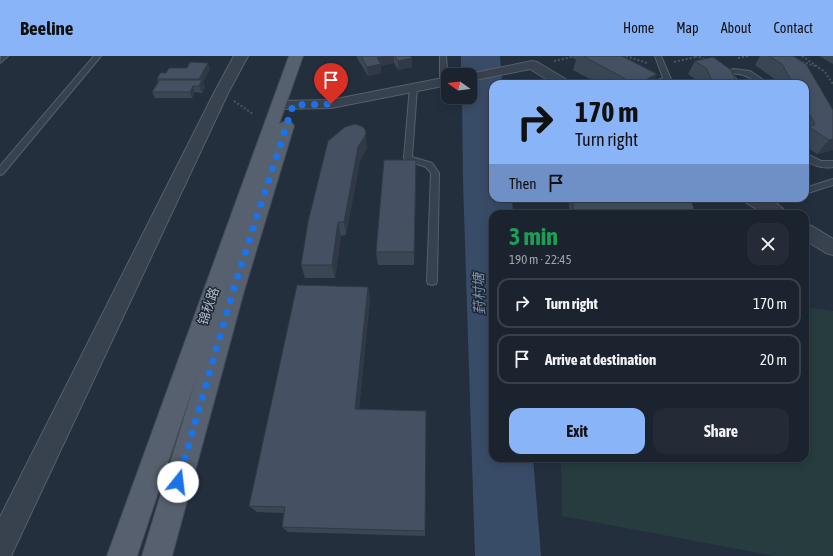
<!DOCTYPE html>
<html lang="en">
<head>
<meta charset="utf-8">
<style>
	body { margin:0; font-family:"Asap Condensed","Noto Sans SC",sans-serif; background:#242b36; color:#f1f3f6; height:100vh; display:flex; flex-direction:column; font-size:15px; white-space:nowrap }
	* { box-sizing:border-box; margin:0 }
	p { font-size:13px; color:#a0a4aa }
	.icon { flex:none; width:22px; height:22px; fill:none; stroke:currentColor; stroke-width:2; stroke-linecap:round; stroke-linejoin:round }
	.map { position:relative; flex:1; overflow:hidden }
	.side { position:absolute; left:489px; top:154px; width:320px; height:252px; display:flex; flex-direction:column; background:#1b232e; border-radius:12px; box-shadow:0 2px 10px #0003,0 0 0 1px #39404a }
	.side>* { flex:none }
	.banner { position:absolute; left:489px; top:24px; width:320px; height:122px; border-radius:12px; box-shadow:0 2px 10px #0003,0 0 0 1px #39404a; background:#8ab4f8; color:#111; overflow:hidden }
	.needle { width:26px; rotate:284deg }
	.controls { position:absolute; left:441px; top:12px; display:grid; gap:8px }
	.controls a { display:grid; place-items:center; width:36px; height:36px; border-radius:8px; background:#1b232e; box-shadow:0 2px 10px #0003,0 0 0 1px #39404a; font-size:20px }
	.pin { position:absolute; display:grid; place-items:center; width:34px; height:34px; color:#fff; margin:-41px -17px; border-radius:50% 50% 50% 0; rotate:-45deg; box-shadow:0 0 4px #0007 }
	.pin .icon { rotate:45deg }
	.me { position:absolute; width:44px; margin:-22px; rotate:16deg; stroke-linejoin:round; filter:drop-shadow(0 0 3px #0008) }
	.turn { display:flex; align-items:center; gap:14px; height:84px; padding:0 20px; font-size:18px }
	.turn .icon { width:52px; height:52px; stroke-width:2.5 }
	.turn b { display:block; font-size:28px; line-height:34px }
	.then { display:flex; align-items:center; height:38px; padding:0 20px; background:#0003; gap:8px; font-size:15px }
	.round { display:grid; place-items:center; flex:none; width:42px; height:42px; border-radius:12px; background:#242b36 }
	.overview { display:flex; align-items:center; justify-content:space-between; height:68px; padding:0 20px }
	h1 { font-size:24px; font-weight:700; line-height:30px; color:#1e9e55 }
	.primary-button { display:flex; gap:8px; margin-top:auto; padding:8px 20px }
	.primary-button a { flex:1; height:46px; border-radius:12px; background:#8ab4f8; color:#111; font-size:16px; font-weight:700; line-height:46px; text-align:center }
	.primary-button a+a { background:#242b36; color:#f1f3f6 }
	ul { padding:0; list-style:none }
	li { display:flex; align-items:center; gap:12px; height:50px; margin:0 8px 6px; padding:0 12px; border:2px solid #39404a; border-radius:12px }
	li div { flex:1 }
	li b { display:block; font-size:15px }
	li em { font-style:normal }
	header { display:flex; align-items:center; gap:24px; box-sizing:border-box; height:56px; padding:0 20px; background:#8ab4f8; color:#111 }
	header strong { font-size:19px }
	nav { display:flex; gap:22px; margin-inline-start:auto; font-size:14px }
	.map>svg:first-child { display:block }
</style>
</head>
<body>
<header>
<strong>Beeline</strong>
<nav><a>Home</a><a>Map</a><a>About</a><a>Contact</a></nav>
</header>
<div class="map">
<svg width="833" height="500" viewBox="0 0 833 500">
	<rect width="100%" height="100%" fill="#242f3e"/>
	<path fill="#263c3f" d="M805 251 833 255V500H774L562 460 561 402H805Z"/>
	<path fill="#394c67" d="M461 0H500L502 28H493V142H512L513 158H493V402H533L541 500H475L463 124 462 41H470V19H461Z"/>
	<g fill="none" stroke-linecap="round" stroke-linejoin="round">
		<defs>
			<g id="lane">
				<path d="M1 0H8L0 7Z"/>
				<path d="M94 0H101L3 118 0 119V110Z"/>
				<path d="M440 0H446L448 26 444 28 440 26Z"/>
				<path d="M655 0H661L673 28H665V26L649 28 663 22Z"/>
				<path d="M734 13 750 15 769 28C753 28 749 16 731 18L741 28H733L724 21 723 16Z"/>
				<path d="M410 30H413L417 32 412 101 432 107 439 117 437 225 436 228 432 229 428 228 427 225 431 117 426 111 405 104 404 102Z"/>
				<path d="M805 97 821 105H833V111C823 113 814 110 805 104Z"/>
				<path d="M833 123V129L805 138V132Z"/>
				<path d="M772 142H787L785 144 762 152 757 149 759 147Z"/>
			</g>
			<g id="street">
				<path d="M234 0H248L228 37 11 500H0V461L214 37Z"/>
				<path d="M532 5 537 6 569 25 571 28H554L530 13 470 25V19H465Z"/>
				<path d="M448 21V29L331 52 278 53 273 52 271 49 273 46 278 45 331 44Z"/>
				<path d="M742 142C758 142 778 142 787 158H764L745 146Z"/>
				<path d="M805 168 812 170 833 183V199L826 197 805 184Z"/>
			</g>
			<path id="primary" d="M289 0H303L279 68 286 65 292 67 294 70 244 235 172 500H142L197 319 137 500H107Z"/>
		</defs>
		<use href="#lane" stroke="#565f6c" stroke-width="2"/>
		<use href="#street" stroke="#565f6c" stroke-width="2"/>
		<use href="#primary" stroke="#414a57" stroke-width="2"/>
		<g stroke="#44595c" stroke-width="2" stroke-dasharray="2 2" stroke-linecap="butt">
			<path d="M626 0 647 7"/>
			<path d="M695 0 706 3"/>
			<path d="M802 0 825 16 833 28"/>
			<path d="M738 2 750 0"/>
			<path d="M554 5 572 1"/>
			<path d="M674 6 696 1"/>
			<path d="M802 6 815 10"/>
			<path d="M234 45 253 58"/>
		</g>
		<use href="#lane" fill="#38414e" fill-rule="evenodd"/>
		<use href="#street" fill="#38414e" fill-rule="evenodd"/>
		<use href="#primary" fill="#56606e" fill-rule="evenodd"/>
	</g>
	<g fill="#3b4654">
		<path d="M357 0H410L412 2V11L398 14 394 7 381 10V17L368 20 357 2Z"/>
		<path d="M571 0H622L653 28H599L573 14 576 4Z"/>
		<path d="M760 0H793L833 54V94L817 98 805 90V28H776L773 22 755 9Z"/>
		<path d="M819 0H833V8Z"/>
		<path d="M695 5 737 28H701L700 27 688 18Z"/>
		<path d="M210 13 203 26 205 31 202 37 195 36 192 42H155L152 36 158 26 157 23 166 17Z"/>
		<path d="M361 70 367 92 360 105 346 179 341 180 335 222H305L301 209Z"/>
		<path d="M416 118 414 209H378L376 196Z"/>
		<path d="M569 142H691L695 158H569Z"/>
		<path d="M368 231 370 243 359 353 425 475V480L288 476 282 471 284 457 257 456 249 450Z"/>
	</g>
	<g fill="#303945">
		<path d="M388 0H394V7L381 10V17L368 20 367 11 377 2Z"/>
		<path d="M412 2V11L398 14V5Z"/>
		<path d="M208 7 210 13 203 26 205 31 202 37 199 30 200 28 199 23Z"/>
		<path d="M657 18 653 28H637Z"/>
		<path d="M193 30 195 36 192 42 190 36Z"/>
		<path d="M365 73 367 92 360 105 346 179 344 166 358 91Z"/>
		<path d="M833 83V94L817 98 829 84Z"/>
		<path d="M811 109 805 116V111Z"/>
		<path d="M338 166 341 180 335 222 332 209Z"/>
		<path d="M368 231 370 243 358 362 355 353Z"/>
	</g>
	<g fill="#455162" stroke="#303945">
		<path d="M361 0H388L377 2 381 8 367 11Z"/>
		<path d="M395 0H410L412 2 398 5Z"/>
		<path d="M583 0H622L657 18 637 28H635Z"/>
		<path d="M769 0H793L806 8 833 54V83L829 84 809 71 815 68 805 51V28H793L782 8Z"/>
		<path d="M713 1 731 14 737 28H713L707 13 695 5Z"/>
		<path d="M190 6 208 7 199 23H157L160 17H166L169 12H187Z"/>
		<path d="M160 24H202L199 30H193L190 36H152Z"/>
		<path d="M355 68 361 70 365 73 366 78 358 91 344 166H338L332 209H301L308 166 328 85 345 71Z"/>
		<path d="M384 104H416L414 196H376Z"/>
		<path d="M805 105 811 109 805 111Z"/>
		<path d="M573 142H691L695 158H573Z"/>
		<path d="M297 229 368 231 355 353 426 355 425 475 282 471 285 451 249 450Z"/>
	</g>
	<g fill="none" stroke-linecap="round" stroke-linejoin="round">
		<path stroke="#1a73e8" stroke-width="7" stroke-dasharray="0 12.6" d="M178 426 233 235 293 49 331 48"/>
	</g>
	<g text-anchor="middle" stroke-width="3" stroke-linejoin="round" paint-order="stroke">
		<g font-size="13" fill="#b4bcc9" stroke="#1d2633">
			<text transform="translate(208 250) rotate(-71)" y="5">锦秋路</text>
		</g>
		<g font-size="14" font-style="italic" fill="#7c92b1" stroke="#1d2633">
			<text transform="translate(479 238) rotate(-92)" y="5">葑村塘</text>
		</g>
	</g>
</svg>
<div class="controls">
<a><svg class="needle" viewBox="-14 -14 28 28"><path d="M0-13l5 13h-10z" fill="#e53935"/><path d="M0 13l5-13h-10z" fill="#a0a4aa"/></svg></a>
</div>
<div class="pin" style="left:331px;top:48px;background:#d93025"><svg class="icon" aria-label="arrive" viewBox="0 0 24 24"><path d="M6 21V4h12l-3 4 3 4H6"/></svg></div>
<svg class="me" style="left:178px;top:426px" viewBox="-20 -20 40 40"><circle r="19" fill="#fff"/><path d="M0-13L10 11 0 6-10 11z" fill="#1a73e8"/></svg>
<div class="banner">
<div class="turn"><svg class="icon" aria-label="right" viewBox="0 0 24 24"><path d="M7 20v-9h11M14 6l5 5-5 5"/></svg><div><b>170 m</b>Turn right</div></div>
<div class="then">Then<svg class="icon" aria-label="arrive" viewBox="0 0 24 24"><path d="M6 21V4h12l-3 4 3 4H6"/></svg></div>
</div>
<section class="side">
<div class="overview"><div><h1>3 min</h1><p>190 m · 22:45</p></div><a class="round"><svg class="icon" aria-label="close" viewBox="0 0 24 24"><path d="M6 6l12 12M18 6L6 18"/></svg></a></div>
<ul>
<li><svg class="icon" aria-label="right" viewBox="0 0 24 24"><path d="M7 20v-9h11M14 6l5 5-5 5"/></svg><div><b>Turn right</b></div><em>170 m</em></li>
<li><svg class="icon" aria-label="arrive" viewBox="0 0 24 24"><path d="M6 21V4h12l-3 4 3 4H6"/></svg><div><b>Arrive at destination</b></div><em>20 m</em></li>
</ul>
<div class="primary-button"><a>Exit</a><a>Share</a></div>
</section>
</div>
</body>
</html>
